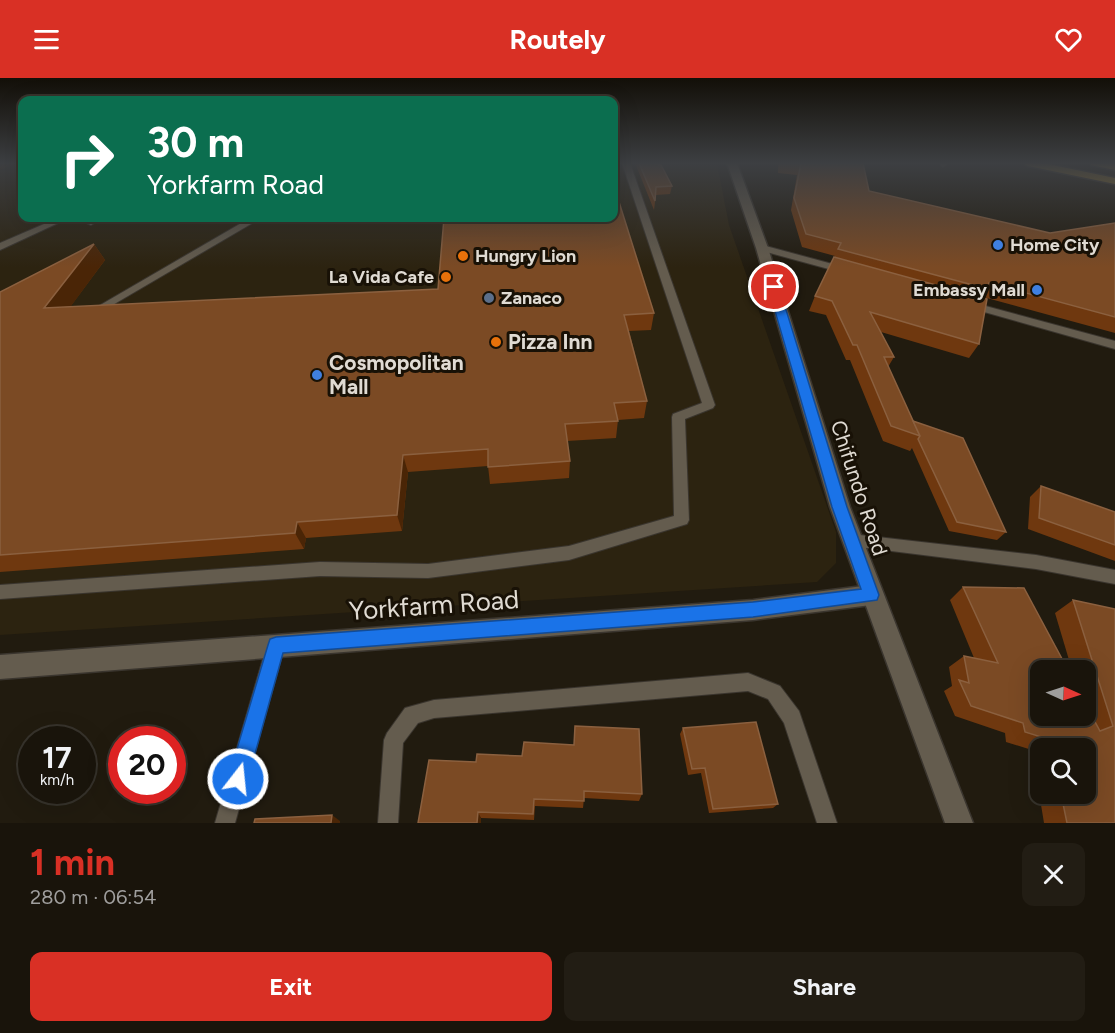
<!DOCTYPE html>
<html lang="en">
<head>
<meta charset="utf-8">
<style>
	body { margin:0; font-family:Figtree,sans-serif; background:#221d14; color:#f1f3f6; height:100vh; display:flex; flex-direction:column; font-size:22px; white-space:nowrap }
	* { box-sizing:border-box; margin:0 }
	p { font-size:20px; color:#9f9e9d }
	.icon { flex:none; width:33px; height:33px; fill:none; stroke:currentColor; stroke-width:2; stroke-linecap:round; stroke-linejoin:round }
	.map { position:relative; height:745px; overflow:hidden }
	.details { display:flex; flex-direction:column; background:#19140b; flex:1 }
	.details>* { flex:none }
	.guide { position:absolute; left:18px; top:18px; width:600px; height:126px; border-radius:12px; box-shadow:0 6px 24px #0002,0 0 0 2px #37332c; background:#0b6e4f; color:#fff; overflow:hidden }
	.needle { width:39px; rotate:93deg }
	.tools { position:absolute; left:1030px; top:582px; display:grid; gap:12px }
	.tools a { display:grid; place-items:center; width:66px; height:66px; border-radius:12px; background:#19140b; box-shadow:0 6px 24px #0002,0 0 0 2px #37332c; font-size:30px }
	.speed { position:absolute; left:18px; top:648px; display:flex; gap:12px; font-size:30px; font-weight:700; text-align:center }
	.speed>* { display:grid; place-content:center; width:78px; height:78px; border-radius:50%; background:#19140b; box-shadow:0 6px 24px #0002,0 0 0 2px #37332c; line-height:1 }
	.speed small { font-size:15px; font-weight:400 }
	.speed .limit { border:9px solid #d22; background:#fff; color:#111 }
	.pin { position:absolute; display:grid; place-items:center; width:51px; height:51px; color:#fff; margin:-26px; border:3px solid #fff; border-radius:50%; box-shadow:0 2px 6px #0007 }
	.me { position:absolute; width:66px; margin:-33px; rotate:16deg; stroke-linejoin:round; filter:drop-shadow(0 0 4px #0008) }
	.turn { display:flex; align-items:center; gap:21px; height:126px; padding:0 30px; font-size:27px }
	.turn .icon { width:78px; height:78px; stroke-width:2.5 }
	.turn b { display:block; font-size:42px; line-height:51px }
	.round { display:grid; place-items:center; flex:none; width:63px; height:63px; border-radius:12px; background:#221d14 }
	.head { display:flex; align-items:center; justify-content:space-between; height:102px; padding:0 30px }
	h1 { font-size:36px; font-weight:700; line-height:45px; color:#d93025 }
	.button { display:flex; gap:12px; margin-top:auto; padding:12px 30px }
	.button a { flex:1; height:69px; border-radius:12px; background:#d93025; color:#fff; font-size:24px; font-weight:700; line-height:69px; text-align:center }
	.button a+a { background:#221d14; color:#f1f3f6 }
	header { display:flex; justify-content:space-between; align-items:center; height:78px; padding:0 30px; background:#d93025; color:#fff; font-size:27px; font-weight:700 }
	.map>svg:first-child { display:block }
</style>
</head>
<body>
<header><svg class="icon" aria-label="menu" viewBox="0 0 24 24"><path d="M4 6h16M4 12h16M4 18h16"/></svg>Routely<svg class="icon" aria-label="heart" viewBox="0 0 24 24"><path d="M12 20l-8-8c-3-5 5-10 8-4 3-6 11-1 8 4z"/></svg></header>
<div class="map">
<svg width="1115" height="745" viewBox="0 0 1115 745">
	<rect width="100%" height="100%" fill="#211b0f"/>
	<path fill="#2c2310" d="M0 85H22V140H614V85H717L729 147 836 454V485L817 504 0 557Z"/>
	<g fill="none" stroke-linecap="round" stroke-linejoin="round">
		<defs>
			<g id="lane">
				<path d="M622 85H630L715 327 713 330 685 341 689 442 687 446 569 482 428 500 320 498 0 521V507L320 484 428 486 569 468 674 438 672 339 673 336 702 325Z"/>
				<path d="M938 85H949L943 89Z"/>
				<path d="M58 140H69L0 172V165Z"/>
				<path d="M75 140H87L96 144 91 147Z"/>
				<path d="M250 140H261L99 235 95 236 90 233Z"/>
				<path d="M762 167 851 191 852 193 847 196 759 172V168Z"/>
				<path d="M967 223 1115 263V271L963 228 962 226Z"/>
				<path d="M851 456 1036 477 1115 492V506L1036 491 851 468 846 467 843 462 846 457Z"/>
				<path d="M276 559 282 561 285 567 235 745H215L267 567 270 561Z"/>
				<path d="M748 595 780 608 799 633 837 745H817L784 645 768 621 748 613 434 640 418 645 403 665 398 745H378L384 662 387 655 405 630 434 622Z"/>
			</g>
			<path id="street" d="M871 507 879 510 882 517 879 524 871 527 753 542 0 601V577L753 522Z"/>
			<path id="secondary" d="M727 85H737L768 170 850 429 973 745H945L830 429 756 170Z"/>
			<g id="primary">
				<path d="M1023 85H1043L1115 100V106L1028 88Z"/>
				<path d="M1090 85 1115 86V92L1091 87Z"/>
			</g>
		</defs>
		<use href="#lane" stroke="#3a352e" stroke-width="2"/>
		<use href="#street" stroke="#3a352e" stroke-width="3"/>
		<use href="#secondary" stroke="#3a352e" stroke-width="3"/>
		<use href="#primary" stroke="#3a352e" stroke-width="3"/>
		<use href="#lane" fill="#645c4e" fill-rule="evenodd"/>
		<use href="#street" fill="#645c4e" fill-rule="evenodd"/>
		<use href="#secondary" fill="#645c4e" fill-rule="evenodd"/>
		<use href="#primary" fill="#9d7c2c" fill-rule="evenodd"/>
	</g>
	<g fill="#6f380f" fill-rule="evenodd">
		<path d="M635 85H656L672 108 670 116 656 117 654 132Z"/>
		<path d="M778 85H863L869 113 1050 155 1115 145V255L983 219 979 266 969 280 881 254 894 279 888 289 913 343 1006 454 997 462 949 453 912 370 910 373 883 363 850 282H846L826 237 809 233 815 218 835 178 802 169 791 132 797 97 778 95Z"/>
		<path d="M94 166 105 182 70 229 654 235 651 252 629 253 647 323 644 340 618 342 616 360 567 363 570 383 569 400 490 406 488 388 408 394 402 453 306 460 304 471 0 494V214Z"/>
		<path d="M1041 408 1115 434V483L1028 451 1030 419Z"/>
		<path d="M963 509 1086 638V592H1072L1055 535 1073 522 1115 531V745H1044L1032 672 1006 664 1005 655 955 638 944 613 952 608 949 589 964 578 974 580 950 522ZM1041 670H1086V716H1041Z"/>
		<path d="M683 650 778 726 773 730 709 735 701 695 688 697 680 656Z"/>
		<path d="M429 682 642 716 639 723 584 720 583 730 535 728 534 742 481 740Z"/>
	</g>
	<g fill="#4a2506">
		<path d="M0 85H17L0 92Z"/>
		<path d="M94 166 105 182 57 247 44 230Z"/>
		<path d="M403 377 408 394 402 453 397 437Z"/>
		<path d="M297 444 306 460 304 471 295 455Z"/>
		<path d="M478 734 481 740V745H477Z"/>
		<path d="M332 737 340 743V745H331Z"/>
	</g>
	<g fill="#7b4a24" stroke="#8b603f" stroke-width="1.5">
		<path d="M639 85H656V86L661 87 672 108 656 109 655 123Z"/>
		<path d="M801 85H863L869 113 1050 155 1115 145V239L989 205 988 211 838 171 841 165 806 156 794 120Z"/>
		<path d="M614 108 654 235 624 237 647 323 614 325 618 343 565 346 570 383 488 389V371L403 377 397 437 297 444 295 455 0 477V214L94 166 44 230 438 211 444 140H614Z"/>
		<path d="M834 179 987 221 979 266 870 234 894 279H884L920 358 891 348 857 267H853L832 223 815 218Z"/>
		<path d="M913 343 963 360 1006 454 957 444 918 361 920 358Z"/>
		<path d="M1041 408 1115 434V467L1039 440Z"/>
		<path d="M963 509 1024 510 1068 592H1041V638H1086V627L1100 653 1113 648 1073 522 1115 531V745H1067L1061 716H1086V670H1053L1051 662 1025 654 1023 645 971 628 959 602 969 605 964 578 998 585Z"/>
		<path d="M756 644 778 726 713 731 705 690 692 691 683 650Z"/>
		<path d="M575 648 639 651 642 716 584 713V723L534 721 533 736 478 734 477 745H418L429 682 476 684 477 676 522 678 524 664 574 667Z"/>
		<path d="M332 737 331 745H254L255 741Z"/>
	</g>
	<linearGradient id="sky" x2="0" y2="1"><stop stop-color="#120f08"/><stop offset="0.45" stop-color="#3d3f42"/><stop offset="1" stop-color="#3d3f42" stop-opacity="0"/></linearGradient>
	<rect width="1115" height="189" fill="url(#sky)"/>
	<path fill="#1a73e8" stroke="#114b97" stroke-width="1.5" d="M774 206 779 209 847 429 879 517 877 522 753 539 283 575 248 701 245 708 238 711 231 708 228 701 268 567 270 561 276 559 753 524 861 511 832 429 768 209Z"/>
	<g fill="#3f7fe0" stroke="#181106" stroke-width="2">
		<circle cx="998" cy="167" r="6"/>
		<circle cx="1037" cy="212" r="6"/>
		<circle cx="317" cy="297" r="6"/>
	</g>
	<g fill="#e8710a" stroke="#181106" stroke-width="2">
		<circle cx="463" cy="178" r="6"/>
		<circle cx="446" cy="199" r="6"/>
		<circle cx="496" cy="264" r="6"/>
	</g>
	<circle fill="#5c6f8a" stroke="#181106" stroke-width="2" cx="489" cy="220" r="6"/>
	<g text-anchor="middle" stroke-width="6" stroke-linejoin="round" paint-order="stroke">
		<g font-size="18" font-weight="bold" fill="#e0dbd3" stroke="#181106" text-anchor="start">
			<text x="1010" y="173">Home City</text>
			<text x="475" y="184">Hungry Lion</text>
			<text x="434" y="205" text-anchor="end">La Vida Cafe</text>
			<text x="1025" y="218" text-anchor="end">Embassy Mall</text>
			<text x="501" y="226">Zanaco</text>
		</g>
		<g font-size="21" font-weight="bold" fill="#e0dbd3" stroke="#181106" text-anchor="start">
			<text x="508" y="271">Pizza Inn</text>
			<text x="329" y="292">Cosmopolitan<tspan x="329" dy="24">Mall</tspan></text>
		</g>
		<g font-size="21" fill="#e0dbd3" stroke="#181106">
			<text transform="translate(859 410) rotate(72)" y="7">Chifundo Road</text>
		</g>
		<g font-size="26" fill="#e0dbd3" stroke="#181106">
			<text transform="translate(434 527) rotate(-4)" y="9">Yorkfarm Road</text>
		</g>
	</g>
</svg>
<div class="tools">
<a><svg class="needle" viewBox="-14 -14 28 28"><path d="M0-13l5 13h-10z" fill="#e53935"/><path d="M0 13l5-13h-10z" fill="#9f9e9d"/></svg></a>
<a><svg class="icon" aria-label="search" viewBox="0 0 24 24"><circle cx="10" cy="10" r="6"/><path d="M15 15l6 6"/></svg></a>
</div>
<div class="speed"><div>17<small>km/h</small></div><div class="limit">20</div></div>
<div class="pin" style="left:774px;top:209px;background:#d93025"><svg class="icon" aria-label="arrive" viewBox="0 0 24 24"><path d="M6 21V4h12l-3 4 3 4H6"/></svg></div>
<svg class="me" style="left:238px;top:701px" viewBox="-20 -20 40 40"><circle r="17" fill="#1a73e8" stroke="#fff" stroke-width="3"/><path d="M0-11L8 9 0 5-8 9z" fill="#fff"/></svg>
<div class="guide">
<div class="turn"><svg class="icon" aria-label="right" viewBox="0 0 24 24"><path d="M7 20v-9h11M14 6l5 5-5 5"/></svg><div><b>30 m</b>Yorkfarm Road</div></div>
</div>
</div>
<section class="details">
<div class="head"><div><h1>1 min</h1><p>280 m · 06:54</p></div><a class="round"><svg class="icon" aria-label="close" viewBox="0 0 24 24"><path d="M6 6l12 12M18 6L6 18"/></svg></a></div>
<div class="button"><a>Exit</a><a>Share</a></div>
</section>
</body>
</html>
